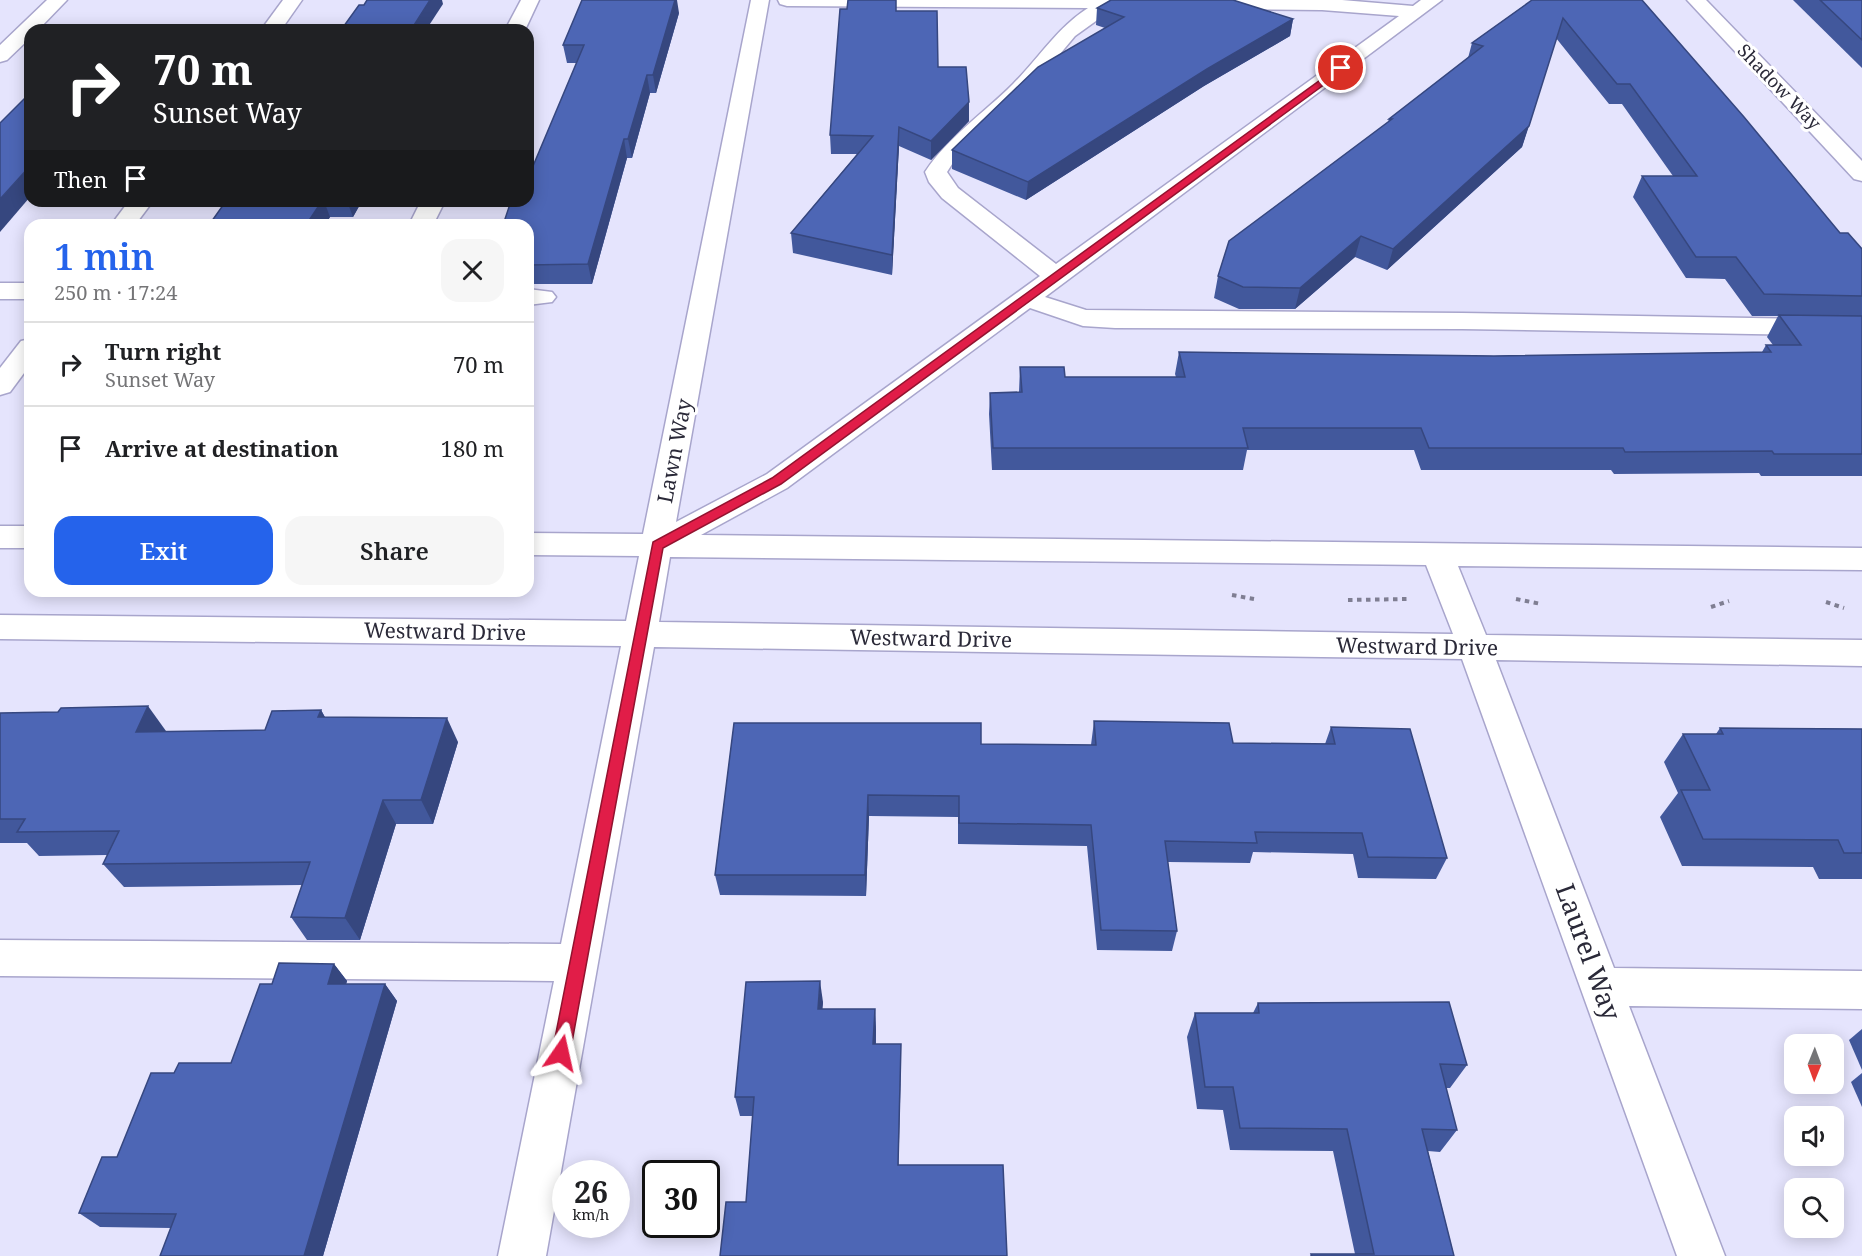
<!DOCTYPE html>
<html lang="en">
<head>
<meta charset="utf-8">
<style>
	body { margin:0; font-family:"Noto Serif",serif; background:#f6f6f6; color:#202124; height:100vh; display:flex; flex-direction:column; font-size:22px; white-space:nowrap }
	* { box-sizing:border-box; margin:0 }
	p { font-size:20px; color:#757577 }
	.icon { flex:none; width:33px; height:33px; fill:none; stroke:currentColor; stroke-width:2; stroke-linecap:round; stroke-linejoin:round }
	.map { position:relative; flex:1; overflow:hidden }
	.details { position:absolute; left:24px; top:219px; width:510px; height:378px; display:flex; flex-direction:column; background:#fff; border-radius:18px; box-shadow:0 3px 15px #0003 }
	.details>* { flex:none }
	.guide { position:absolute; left:24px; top:24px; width:510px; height:183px; border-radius:18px; box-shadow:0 3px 15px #0003; background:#202124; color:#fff; overflow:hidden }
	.needle { width:39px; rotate:181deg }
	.buttons { position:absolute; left:1784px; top:1034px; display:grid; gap:12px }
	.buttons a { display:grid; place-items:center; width:60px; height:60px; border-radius:12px; background:#fff; box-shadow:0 3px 15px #0003; font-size:30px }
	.speed { position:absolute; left:552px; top:1160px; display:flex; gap:12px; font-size:30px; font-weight:700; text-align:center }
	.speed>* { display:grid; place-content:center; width:78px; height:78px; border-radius:50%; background:#fff; box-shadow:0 3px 15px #0003; line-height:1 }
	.speed small { font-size:15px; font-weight:400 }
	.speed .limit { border:3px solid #111; border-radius:9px; background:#fff; color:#111 }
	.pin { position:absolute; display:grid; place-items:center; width:51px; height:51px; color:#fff; margin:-26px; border:3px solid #fff; border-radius:50%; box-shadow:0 2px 6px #0007 }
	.me { position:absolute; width:66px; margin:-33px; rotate:11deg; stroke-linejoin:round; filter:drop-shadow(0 0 4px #0008) }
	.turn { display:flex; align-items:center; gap:21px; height:126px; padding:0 30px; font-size:27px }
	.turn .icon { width:78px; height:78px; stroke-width:2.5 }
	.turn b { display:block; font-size:42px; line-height:51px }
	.then { display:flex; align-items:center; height:57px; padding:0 30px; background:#0003; gap:12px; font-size:22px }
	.round { display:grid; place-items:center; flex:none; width:63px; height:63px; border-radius:18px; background:#f6f6f6 }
	.summary { display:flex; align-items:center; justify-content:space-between; height:102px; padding:0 30px }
	h1 { font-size:36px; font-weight:600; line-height:45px; color:#2563eb }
	.action { display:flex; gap:12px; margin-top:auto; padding:12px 30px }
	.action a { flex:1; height:69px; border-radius:18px; background:#2563eb; color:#fff; font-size:24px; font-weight:600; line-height:69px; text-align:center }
	.action a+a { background:#f6f6f6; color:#202124 }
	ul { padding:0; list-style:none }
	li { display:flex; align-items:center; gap:18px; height:84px; padding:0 30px; border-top:2px solid #e0e0e0 }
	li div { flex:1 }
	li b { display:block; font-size:22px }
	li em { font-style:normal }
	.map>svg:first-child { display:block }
</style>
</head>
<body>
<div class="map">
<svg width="1862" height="1256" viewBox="0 0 1862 1256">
	<rect width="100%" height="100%" fill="#e5e4fd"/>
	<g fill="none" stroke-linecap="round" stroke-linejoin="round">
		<defs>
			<g id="minor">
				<path d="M47 0H67L38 30H30V38L7 60 0 62V45Z"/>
				<path d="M283 0H302L281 30H261Z"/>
				<path d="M521 0H539L525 30H505Z"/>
				<path d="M751 0H769L676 522 767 474 1040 276 942 198 929 182 925 172C948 137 984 113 1013 84 1039 58 1057 28 1088 8L787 6 780 4 778 0H1342L1413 6 1421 0H1442L1045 297 1086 310 1462 313 1862 320V336L1462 329 1115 328 1083 326 1030 308 787 488 701 535 1862 548V570L1458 566 1486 635 1862 640V666L1496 660 1614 968 1862 971V1009L1629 1006 1725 1256H1677L1462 659 654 647 546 1256H498L554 981 0 976V940L561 944 621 646 0 639V615L626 621 639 556 528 555V533L643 534ZM1114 8 1322 10 1399 16 1056 264 958 188 947 172 954 161 1029 91 1075 36ZM670 557 1426 565 1453 634 659 622Z"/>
				<path d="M1687 0H1706L1862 161V181L1854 179Z"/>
				<path d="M129 201H153L135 225H111Z"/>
				<path d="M421 201H445L433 225H409Z"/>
				<rect x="0" y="283" width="30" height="16"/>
				<path d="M528 289 552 292 556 297 552 302 528 305Z"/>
				<path d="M30 339V365L10 392 0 395V368L21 341Z"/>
				<rect x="0" y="526" width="30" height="22"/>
			</g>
		</defs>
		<use href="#minor" stroke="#a8a5cc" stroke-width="3"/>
		<g stroke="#7f7e92" stroke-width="4" stroke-dasharray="4.5 4.5" stroke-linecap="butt">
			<path d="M1232 595 1254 599"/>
			<path d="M1516 599 1541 604"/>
			<path d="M1348 600 1409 599"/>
			<path d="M1826 602 1844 608"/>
			<path d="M1711 607 1729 601"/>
		</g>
		<use href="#minor" fill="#fff" fill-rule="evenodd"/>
	</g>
	<g fill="#42589c">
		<path d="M896 0V11L938 67 969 102V121L931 160 899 146 892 275 793 253 791 233 857 154H831L830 135 847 9Z"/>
		<path d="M1532 0H1642L1840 233 1862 249V476H1761L1759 473 1614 474 1611 470H1421L1414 450H1247L1243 470H992L989 414 990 393 1019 392 1020 367 1065 377H1176L1175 374 1179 352 1494 356 1762 352 1766 345H1773L1767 337 1778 316H1752L1725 279 1686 278 1633 197 1642 176H1673L1622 104H1609L1556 38 1522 147 1387 270 1355 257 1295 309H1239L1214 298 1218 276 1388 122 1389 119 1468 58 1472 43Z"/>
		<path d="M1793 0H1862V68Z"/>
		<path d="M1097 8 1293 19 1290 36 1204 86 1026 200 952 169V150L1105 28 1096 25Z"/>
		<path d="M679 13 656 93H650L632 158H627L592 284H528V201L577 63H567L563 45Z"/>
		<path d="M226 201H362L353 217H330L325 225H209Z"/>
		<path d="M321 710 325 717 458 742 433 824H396L360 940H307L291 917 302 885 124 887 103 864 107 855 39 856 27 843H0V713L166 732 265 730Z"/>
		<path d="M1094 721 1233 743 1325 744 1331 727 1447 858 1436 879 1358 878 1353 854 1253 852 1250 863 1168 862 1177 931 1172 951 1097 950 1087 846 958 844V817L869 816 866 896 720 895 715 875 734 723 981 744 1091 745Z"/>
		<path d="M1720 728 1862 729V879H1819L1813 867 1682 866 1660 817 1678 793 1664 762 1683 734H1716Z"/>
		<path d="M334 964 347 981 346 984H385L397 1001 323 1256H160L171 1228 100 1227 79 1213 174 1073 231 1063 272 984Z"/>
		<path d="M823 1002 822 1009H875L876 1030V1044L901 1064 746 1202 753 1116H740L735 1097Z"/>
		<path d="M1258 1003 1467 1065 1450 1088H1446L1457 1130 1440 1152 1428 1151 1454 1256H1310L1311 1254H1355L1333 1151 1230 1150 1223 1110 1197 1109 1187 1037 1195 1013H1253Z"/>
		<path d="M1862 1029V1070L1849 1040Z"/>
		<path d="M1862 1073V1107L1851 1082Z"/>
	</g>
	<g fill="#36477f">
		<path d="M430 0H442L443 4 426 30H411Z"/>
		<path d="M675 0H677L679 13 656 93 653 75Z"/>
		<path d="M1293 19 1290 36 1204 86 1026 200 1028 182 1207 69Z"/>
		<path d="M647 75 650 93 632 158 628 139Z"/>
		<path d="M969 102V121L931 160V141Z"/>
		<path d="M1529 126 1522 147 1387 270 1393 249Z"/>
		<path d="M899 127V146L892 275V255Z"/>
		<path d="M624 139 627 158 592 284 588 264Z"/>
		<path d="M30 166V197L0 232V199Z"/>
		<path d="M322 201H324L330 217 325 225H306Z"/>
		<path d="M347 201H362L353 217Z"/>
		<path d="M1361 236 1355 257 1295 309 1300 288Z"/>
		<path d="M148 706 166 731 136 732Z"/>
		<path d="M321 710 334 735 318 717Z"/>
		<path d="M447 718 458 742 433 824 421 800Z"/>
		<path d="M868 795 869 816 866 896 865 875Z"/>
		<path d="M383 800 396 824 360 940 345 918Z"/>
		<path d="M334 964 347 981 341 1001 328 984Z"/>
		<path d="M820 981 823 1002 821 1030 818 1009Z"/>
		<path d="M385 984 397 1001 323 1256H304Z"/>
		<path d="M875 1009 876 1030 875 1064 873 1044Z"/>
		<path d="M901 1044V1064L898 1183V1165Z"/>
	</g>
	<g fill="#4d66b5" stroke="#36477f" stroke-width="1.5">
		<path d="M367 0H430L411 30H341L359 5H364Z"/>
		<path d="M582 0H675L653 75H647L628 139H624L588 264 528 265V225H503L511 201H528V178L584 45H563Z"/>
		<path d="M848 0H896V11H937L938 67H966L969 102 931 141 899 127 892 255 791 233 873 136 830 135 840 9H847Z"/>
		<path d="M1111 0H1233L1293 19 1207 69 1028 182 952 150 1038 67 1124 17 1097 8Z"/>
		<path d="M1532 0H1642L1744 117 1840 233H1848L1862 249V296L1764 294 1736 257H1696L1642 176H1697L1630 84H1617L1563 18 1529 126 1393 249 1361 236 1300 288 1243 287 1218 276 1229 241 1392 119H1389L1483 46 1472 43Z"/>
		<path d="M1820 0H1862V40Z"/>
		<path d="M30 93V166L0 199V123Z"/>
		<path d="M226 201H322L306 225H209Z"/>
		<path d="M1779 315 1862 316V454H1774L1772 451 1625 452 1623 448H1429L1421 428H1243L1248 448H993L990 393 1022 392 1020 367H1064L1065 377H1185L1179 352 1494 356 1771 352 1766 345H1801Z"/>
		<path d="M148 706 136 732 265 730 272 711 321 710 318 717 447 718 421 800H383L345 918 291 917 310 862 103 864 119 831 17 832 25 819H0V713L58 712 61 708Z"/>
		<path d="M1094 721 1229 723 1233 743 1335 744 1331 727 1410 729 1447 858 1368 857 1362 833 1255 832 1257 843 1165 841 1177 931 1101 930 1091 825 959 823V796L868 795 865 875H715L734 723H981V744L1096 745Z"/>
		<path d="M1720 728 1862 729V853H1844L1838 840 1703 839 1681 790H1710L1683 734H1723Z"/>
		<path d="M279 963 334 964 328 984H385L304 1256H160L176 1214 79 1213 102 1157H117L151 1073H174L179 1063H231L260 984H272Z"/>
		<path d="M820 981 818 1009H875L873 1044H901L898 1165H1003L1007 1256H720L726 1202H746L754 1097H735L746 982Z"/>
		<path d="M1449 1002 1467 1065 1440 1064 1457 1130 1422 1129 1454 1256H1312L1311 1254H1374L1347 1129 1240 1128 1233 1087H1205L1195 1013H1259L1258 1003Z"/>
	</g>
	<path fill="#e11d48" stroke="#92132f" stroke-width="1.5" d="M1341 65 1345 68 1344 70 781 484 663 548 570 1053 567 1059 561 1062 554 1059 552 1053 653 542 772 478Z"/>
	<g text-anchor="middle" stroke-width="6" stroke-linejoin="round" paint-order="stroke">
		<g font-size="18" fill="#2a2938" stroke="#fff">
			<text transform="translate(1779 87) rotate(46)" y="6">Shadow Way</text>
		</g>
		<g font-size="21" fill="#2a2938" stroke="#fff">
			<text transform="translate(675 451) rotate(-79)" y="7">Lawn Way</text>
			<text transform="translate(445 632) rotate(1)" y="7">Westward Drive</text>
			<text transform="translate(931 639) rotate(1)" y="7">Westward Drive</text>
			<text transform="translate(1417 647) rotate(1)" y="7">Westward Drive</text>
		</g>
		<g font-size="26" fill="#2a2938" stroke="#fff">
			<text transform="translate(1588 952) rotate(70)" y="9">Laurel Way</text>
		</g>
	</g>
</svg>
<div class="buttons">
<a><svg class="needle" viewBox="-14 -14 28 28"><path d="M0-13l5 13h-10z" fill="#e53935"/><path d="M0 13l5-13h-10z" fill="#757577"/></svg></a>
<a><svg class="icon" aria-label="sound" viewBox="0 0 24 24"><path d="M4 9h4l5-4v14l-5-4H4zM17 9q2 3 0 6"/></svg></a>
<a><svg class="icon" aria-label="search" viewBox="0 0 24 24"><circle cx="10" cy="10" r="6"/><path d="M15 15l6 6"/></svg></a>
</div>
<div class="speed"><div>26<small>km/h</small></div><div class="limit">30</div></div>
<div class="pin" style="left:1341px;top:68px;background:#d93025"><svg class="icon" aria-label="arrive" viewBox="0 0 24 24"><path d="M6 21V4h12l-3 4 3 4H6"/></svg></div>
<svg class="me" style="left:561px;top:1053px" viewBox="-20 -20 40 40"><path d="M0-17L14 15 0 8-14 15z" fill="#e11d48" stroke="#fff" stroke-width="4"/></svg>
<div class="guide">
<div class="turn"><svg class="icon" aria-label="right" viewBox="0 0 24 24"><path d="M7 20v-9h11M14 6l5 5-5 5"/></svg><div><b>70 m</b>Sunset Way</div></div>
<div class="then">Then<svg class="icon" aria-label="arrive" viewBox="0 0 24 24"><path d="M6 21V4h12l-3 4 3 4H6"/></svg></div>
</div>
<section class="details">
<div class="summary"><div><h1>1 min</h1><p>250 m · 17:24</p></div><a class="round"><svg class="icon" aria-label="close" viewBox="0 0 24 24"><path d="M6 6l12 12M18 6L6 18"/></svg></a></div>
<ul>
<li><svg class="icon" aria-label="right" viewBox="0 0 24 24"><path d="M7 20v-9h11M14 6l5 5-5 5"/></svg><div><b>Turn right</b><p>Sunset Way</p></div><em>70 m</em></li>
<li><svg class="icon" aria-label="arrive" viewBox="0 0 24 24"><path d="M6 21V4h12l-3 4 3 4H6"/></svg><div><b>Arrive at destination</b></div><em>180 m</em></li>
</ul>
<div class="action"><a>Exit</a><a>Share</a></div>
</section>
</div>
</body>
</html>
